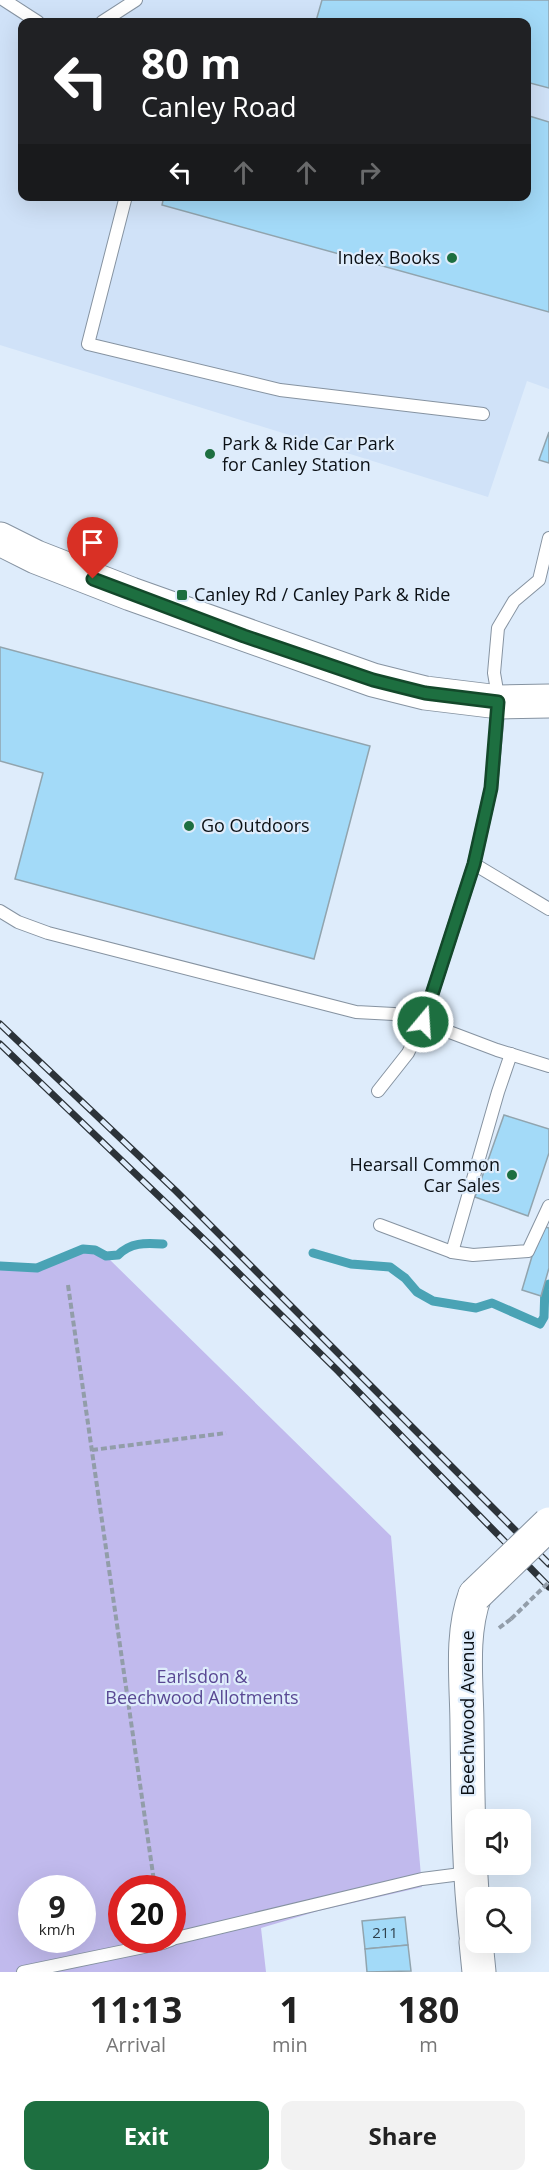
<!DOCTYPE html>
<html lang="en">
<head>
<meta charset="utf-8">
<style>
	body { margin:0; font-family:"Open Sans",sans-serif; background:#f2f2f2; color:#222; height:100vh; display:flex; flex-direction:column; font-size:22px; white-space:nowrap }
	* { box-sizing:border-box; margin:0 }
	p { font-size:20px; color:#767676 }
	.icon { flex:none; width:33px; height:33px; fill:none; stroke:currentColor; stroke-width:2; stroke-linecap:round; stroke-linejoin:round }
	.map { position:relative; height:1972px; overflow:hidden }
	.sheet { display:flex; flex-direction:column; background:#fff; flex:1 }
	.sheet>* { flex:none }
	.hud { position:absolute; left:18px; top:18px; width:513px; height:183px; border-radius:12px; box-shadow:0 6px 24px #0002; background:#202124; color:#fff; overflow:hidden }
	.tools { position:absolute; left:465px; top:1809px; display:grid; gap:12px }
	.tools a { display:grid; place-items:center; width:66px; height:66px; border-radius:12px; background:#fff; box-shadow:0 6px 24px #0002; font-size:30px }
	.speed { position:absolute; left:18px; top:1875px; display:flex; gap:12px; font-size:30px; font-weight:700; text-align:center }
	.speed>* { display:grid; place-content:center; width:78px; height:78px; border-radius:50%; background:#fff; box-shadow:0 6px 24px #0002; line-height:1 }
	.speed small { font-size:15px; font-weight:400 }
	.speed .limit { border:9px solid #d22; background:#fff; color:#111 }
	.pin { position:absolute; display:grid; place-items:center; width:51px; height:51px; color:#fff; margin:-62px -26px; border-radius:50% 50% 50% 0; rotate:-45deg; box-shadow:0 0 6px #0007 }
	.pin .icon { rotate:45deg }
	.me { position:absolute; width:66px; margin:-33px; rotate:18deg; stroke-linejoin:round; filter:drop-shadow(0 0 4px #0008) }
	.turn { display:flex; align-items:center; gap:21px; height:126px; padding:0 24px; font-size:27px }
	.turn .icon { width:78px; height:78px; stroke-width:2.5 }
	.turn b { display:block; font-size:42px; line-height:51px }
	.lanes { display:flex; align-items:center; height:57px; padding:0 24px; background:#0003; justify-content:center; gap:30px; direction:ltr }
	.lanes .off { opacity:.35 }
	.eta { display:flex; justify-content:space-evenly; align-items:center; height:102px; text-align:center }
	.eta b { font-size:36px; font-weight:700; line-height:42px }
	.primary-button { display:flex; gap:12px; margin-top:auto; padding:12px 24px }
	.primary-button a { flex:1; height:69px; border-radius:12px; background:#1d6f40; color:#fff; font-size:24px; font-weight:700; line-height:69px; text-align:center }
	.primary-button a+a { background:#f2f2f2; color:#222 }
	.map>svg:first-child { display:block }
</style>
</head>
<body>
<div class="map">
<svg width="549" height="1972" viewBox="0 0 549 1972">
	<rect width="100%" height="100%" fill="#deecfb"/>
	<path fill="#d0e2f8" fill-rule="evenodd" d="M0 0H549V389L527 381 488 497 0 345ZM22 22H526V196H22Z"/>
	<path fill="#c1baed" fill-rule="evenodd" d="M83 1249 95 1250 106 1256 391 1536 422 1887 318 1911 261 1928 266 1972H0V1266L37 1268ZM32 1888H82V1940H32ZM122 1888H172V1940H122Z"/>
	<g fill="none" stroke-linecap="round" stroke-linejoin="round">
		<g stroke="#4aa3b5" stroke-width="9">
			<path d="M313 1253 351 1264 390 1267 405 1278 417 1292 433 1301 476 1308 492 1303 540 1324 544 1317 545 1286 549 1284"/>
			<path d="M0 1266 37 1268 83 1249 95 1250 106 1256 118 1255C131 1242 145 1243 163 1244"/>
		</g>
	</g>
	<g fill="#a3daf8" stroke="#91a4ae" stroke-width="1.5">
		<path d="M322 0H549V88L526 82V22H320L316 21Z"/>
		<path d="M526 115 549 122V312L162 205 164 196H526Z"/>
		<path d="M549 432V463L539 460Z"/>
		<path d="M0 647 370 746 314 959 15 879 43 773 0 761Z"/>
		<path d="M504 1115 549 1129V1153L528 1216 475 1197Z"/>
		<path d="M541 1226 549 1228V1268L541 1296 522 1290Z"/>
		<path d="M405 1917 408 1945 365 1949 362 1921Z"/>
		<path d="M408 1945 411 1971 367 1972 365 1949Z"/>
	</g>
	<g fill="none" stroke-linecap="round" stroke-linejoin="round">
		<defs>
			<g id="lane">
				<path d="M4 0 38 22"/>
				<path d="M102 22 136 0"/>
				<path d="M126 196 88 344 280 390 483 414"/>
				<path d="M474 864 549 909"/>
				<path d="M0 911 18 922 48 933 356 1012 394 1014 423 1022 497 1050 549 1066"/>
				<path d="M378 1091 408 1053 423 1022 474 864 491 788 499 702 494 673 498 628 514 601 539 580 549 538"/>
				<path d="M380 1225 452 1252 473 1255 528 1251 549 1206"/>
				<path d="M452 1252 498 1092 511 1054"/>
				<path d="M172 1939 422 1879 469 1873"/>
				<path d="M23 1972 163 1943 171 1940"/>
			</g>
			<g id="secondary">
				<path d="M0 539 36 557 131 594 373 680 425 693 499 702 549 701"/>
				<path d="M475 1595C460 1636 467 1684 467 1727 468 1797 468 1866 476 1935"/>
				<path d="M476 1942 479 1972"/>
			</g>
		</defs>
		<use href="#lane" stroke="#8693a1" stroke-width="14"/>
		<use href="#secondary" stroke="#8693a1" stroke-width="35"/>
		<g stroke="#929da9" stroke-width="4" stroke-dasharray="6 3" stroke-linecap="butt">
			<path d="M68 1285 155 1888"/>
			<path d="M92 1450 226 1433"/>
			<path d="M499 1628 511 1619"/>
		</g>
		<use href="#lane" stroke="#fff" stroke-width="12"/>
		<use href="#secondary" stroke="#fff" stroke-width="33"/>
		<defs>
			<g id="rail">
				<path d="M0 1024 176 1191 549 1564"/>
				<path d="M0 1044 213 1248 337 1370 549 1587"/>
			</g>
		</defs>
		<use href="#rail" stroke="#2c3339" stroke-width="7"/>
		<use href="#rail" stroke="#deecfb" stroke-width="4.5" stroke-dasharray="14" stroke-linecap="butt"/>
		<defs>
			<path id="secondary-bridge" d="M475 1595 549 1524"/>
		</defs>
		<use href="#secondary-bridge" stroke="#8693a1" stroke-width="35" stroke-linecap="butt"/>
		<path stroke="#929da9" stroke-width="4" stroke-dasharray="6 3" stroke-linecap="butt" d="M511 1619 549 1582"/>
		<use href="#secondary-bridge" stroke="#fff" stroke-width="33"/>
	</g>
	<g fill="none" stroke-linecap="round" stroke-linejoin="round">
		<defs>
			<path id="route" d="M93 579 244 636 373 680 425 693 498 702 491 788 474 864 423 1022"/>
		</defs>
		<use href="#route" stroke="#13482a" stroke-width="15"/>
		<use href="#route" stroke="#1d6f40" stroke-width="10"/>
	</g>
	<g fill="#1d6f40" stroke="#deecfb" stroke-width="2">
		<circle cx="452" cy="258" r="6"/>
		<circle cx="210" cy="454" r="6"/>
		<rect x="176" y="589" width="12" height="12" rx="3"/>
		<circle cx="189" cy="826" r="6"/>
		<circle cx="512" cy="1175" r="6"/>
	</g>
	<g text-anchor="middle" stroke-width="4.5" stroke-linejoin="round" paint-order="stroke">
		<g font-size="15" fill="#31424e">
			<text x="385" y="1938">211</text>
		</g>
		<g font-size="18" fill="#0b1015" stroke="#deecfb" text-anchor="start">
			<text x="440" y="264" text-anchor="end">Index Books</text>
			<text x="222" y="450">Park &amp; Ride Car Park<tspan x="222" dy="21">for Canley Station</tspan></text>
			<text x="194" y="601">Canley Rd / Canley Park &amp; Ride</text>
			<text x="201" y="832">Go Outdoors</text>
			<text x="500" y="1171" text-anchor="end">Hearsall Common<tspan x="500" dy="21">Car Sales</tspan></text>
		</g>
		<g font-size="18" fill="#594893" stroke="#deecfb">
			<text x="202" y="1683">Earlsdon &amp;<tspan x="202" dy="21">Beechwood Allotments</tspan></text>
		</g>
		<g font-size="18" fill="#0b1015" stroke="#deecfb">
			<text transform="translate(468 1713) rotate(-90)" y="6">Beechwood Avenue</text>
		</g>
	</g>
</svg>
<div class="tools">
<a><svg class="icon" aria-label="sound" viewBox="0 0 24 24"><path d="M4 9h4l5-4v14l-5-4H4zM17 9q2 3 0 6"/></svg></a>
<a><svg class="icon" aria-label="search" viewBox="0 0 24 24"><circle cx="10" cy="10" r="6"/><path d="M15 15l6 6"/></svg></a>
</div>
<div class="speed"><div>9<small>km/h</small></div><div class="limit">20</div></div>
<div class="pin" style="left:93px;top:579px;background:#d93025"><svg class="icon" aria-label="arrive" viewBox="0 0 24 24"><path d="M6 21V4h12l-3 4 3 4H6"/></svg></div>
<svg class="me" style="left:423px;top:1022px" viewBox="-20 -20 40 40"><circle r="17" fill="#1d6f40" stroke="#fff" stroke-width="3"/><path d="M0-11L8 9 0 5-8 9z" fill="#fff"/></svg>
<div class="hud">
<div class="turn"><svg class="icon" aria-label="left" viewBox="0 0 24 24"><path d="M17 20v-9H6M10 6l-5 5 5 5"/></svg><div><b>80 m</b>Canley Road</div></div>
<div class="lanes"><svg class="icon" aria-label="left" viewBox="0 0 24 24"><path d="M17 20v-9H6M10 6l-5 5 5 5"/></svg><svg class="icon off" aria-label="ahead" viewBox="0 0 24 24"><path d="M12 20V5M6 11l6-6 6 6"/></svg><svg class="icon off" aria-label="ahead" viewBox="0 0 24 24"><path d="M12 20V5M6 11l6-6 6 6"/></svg><svg class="icon off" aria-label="right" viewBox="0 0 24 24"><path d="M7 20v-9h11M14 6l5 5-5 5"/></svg></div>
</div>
</div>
<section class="sheet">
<div class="eta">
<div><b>11:13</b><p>Arrival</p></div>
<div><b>1</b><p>min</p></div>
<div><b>180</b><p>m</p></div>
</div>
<div class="primary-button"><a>Exit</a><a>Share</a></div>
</section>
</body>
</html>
